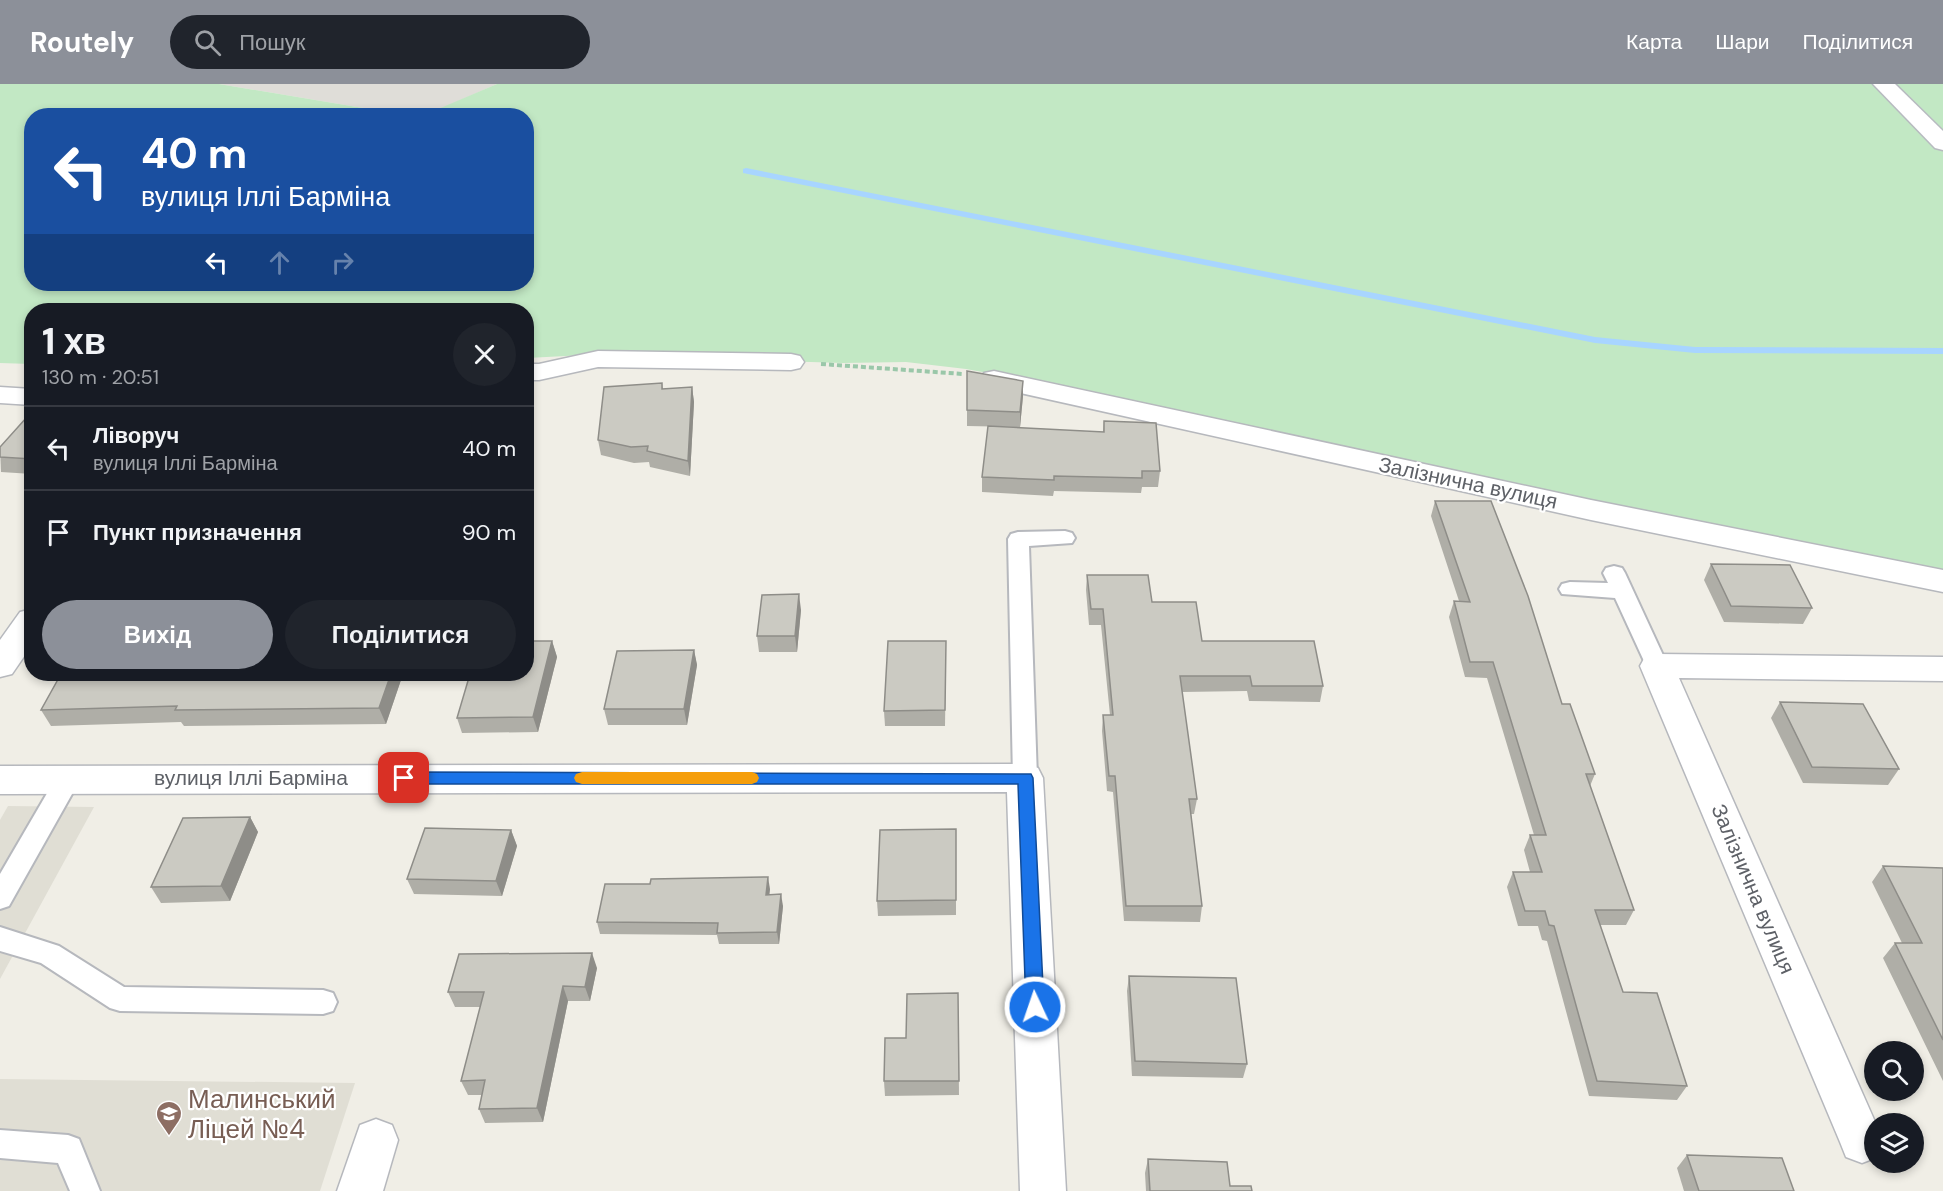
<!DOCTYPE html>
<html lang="uk">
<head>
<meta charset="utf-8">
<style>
	body { margin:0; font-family:"DM Sans",sans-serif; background:#20242c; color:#f1f3f6; height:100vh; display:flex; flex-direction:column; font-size:22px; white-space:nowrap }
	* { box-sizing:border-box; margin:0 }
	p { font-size:20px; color:#9ea1a6 }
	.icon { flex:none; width:33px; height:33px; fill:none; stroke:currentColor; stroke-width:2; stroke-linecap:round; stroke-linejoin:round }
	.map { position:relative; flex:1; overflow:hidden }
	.details { position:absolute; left:24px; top:219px; width:510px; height:378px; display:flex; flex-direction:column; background:#171b24; border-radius:24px; box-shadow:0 3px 9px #0003 }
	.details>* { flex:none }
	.banner { position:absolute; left:24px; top:24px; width:510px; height:183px; border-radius:24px; box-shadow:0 3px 9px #0003; background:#1a4fa0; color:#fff; overflow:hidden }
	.fabs { position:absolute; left:1864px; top:957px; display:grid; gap:12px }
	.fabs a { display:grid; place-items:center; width:60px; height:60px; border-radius:50%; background:#171b24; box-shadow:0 3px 9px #0003; font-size:30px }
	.pin { position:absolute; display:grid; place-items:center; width:51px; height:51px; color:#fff; margin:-26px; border-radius:12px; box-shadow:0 3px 9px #0006 }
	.me { position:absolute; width:66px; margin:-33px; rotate:357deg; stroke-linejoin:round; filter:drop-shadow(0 0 4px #0008) }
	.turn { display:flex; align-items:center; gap:21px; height:126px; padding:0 18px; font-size:27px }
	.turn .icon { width:78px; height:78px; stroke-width:2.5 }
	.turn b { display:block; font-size:42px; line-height:51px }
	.lanes { display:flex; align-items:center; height:57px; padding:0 18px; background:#0003; justify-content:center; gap:30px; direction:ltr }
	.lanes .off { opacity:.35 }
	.round { display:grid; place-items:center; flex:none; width:63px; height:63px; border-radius:32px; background:#20242c }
	.summary { display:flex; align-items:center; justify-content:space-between; height:102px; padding:0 18px }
	h1 { font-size:36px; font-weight:800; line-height:45px }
	.button { display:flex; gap:12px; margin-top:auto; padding:12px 18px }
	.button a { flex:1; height:69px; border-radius:36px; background:#8c9099; color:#fff; font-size:24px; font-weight:800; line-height:69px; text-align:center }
	.button a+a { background:#20242c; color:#f1f3f6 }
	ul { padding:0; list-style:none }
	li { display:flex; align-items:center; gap:18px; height:84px; padding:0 18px; border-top:2px solid #363941 }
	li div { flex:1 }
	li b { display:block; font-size:22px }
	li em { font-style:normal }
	header { display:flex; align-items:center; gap:36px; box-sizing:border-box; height:84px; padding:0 30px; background:#8c9099; color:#fff }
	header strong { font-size:28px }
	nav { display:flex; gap:33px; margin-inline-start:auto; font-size:21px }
	.search { width:420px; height:54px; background:#20242c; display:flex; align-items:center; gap:15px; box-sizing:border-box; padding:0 21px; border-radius:33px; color:#9ea1a6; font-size:22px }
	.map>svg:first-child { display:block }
</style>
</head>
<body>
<header>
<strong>Routely</strong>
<div class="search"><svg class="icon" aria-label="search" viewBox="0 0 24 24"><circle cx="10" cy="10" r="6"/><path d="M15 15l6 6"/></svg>Пошук</div>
<nav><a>Карта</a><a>Шари</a><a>Поділитися</a></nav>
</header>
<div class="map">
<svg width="1943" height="1107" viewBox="0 0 1943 1107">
	<rect width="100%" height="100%" fill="#f0eee6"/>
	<path fill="#dfddd8" d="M219 0H497L424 32 405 31Z"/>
	<g fill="#e0ded4">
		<path d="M8 722 94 723 0 895V736Z"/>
		<path d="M0 995 355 999 320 1107H0Z"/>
	</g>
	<path fill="#c2e8c4" d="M0 0H219L405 31 32 32V200H526V32L424 31 497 0H1943V487L1692 438 1076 305 966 285 906 278 843 279 585 271 527 274 526 226H32L31 280 0 279Z"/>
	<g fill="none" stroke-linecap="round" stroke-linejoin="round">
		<path fill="#a8d5ff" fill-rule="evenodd" d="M746 84 1595 253 1695 263 1943 264V270L1695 269 1595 259 743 89V85Z"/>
		<defs>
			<g id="lane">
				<path d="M1065 447 1072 449 1075 454 1072 459 1029 462 1037 694 1034 701 1025 704 1016 701 1013 694 1008 455 1011 450 1018 448Z"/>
				<path d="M1614 482 1622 484 1625 489 1668 582 1665 588 1657 590 1649 588 1615 514 1562 510 1559 505 1562 500 1570 498 1608 499 1603 489 1606 484Z"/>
				<path d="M69 684 78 687 81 694 9 822 0 825V790L60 687Z"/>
				<path d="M0 843 59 862 124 903 323 906 333 909 337 918 333 927 323 930 120 927 110 924 41 879 0 867Z"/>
				<path d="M0 1046 68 1051 79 1055 100 1107H70L58 1079 0 1074Z"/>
			</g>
			<g id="street">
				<path d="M598 267 791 270 800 272 804 278 800 284 791 286 598 283 539 296H526V280H539Z"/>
				<path d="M994 287 1591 416 1943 486V508L1591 436 984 301 980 295 984 289Z"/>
				<path d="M0 303 32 305V321L0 319Z"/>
				<path d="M32 525V561L12 590 0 593V556L20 528Z"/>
				<path d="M1657 570 1943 573V597L1679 594 1876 1040 1875 1074 1862 1079 1846 1073 1840 1058 1640 582 1645 573Z"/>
				<path d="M1025 680 1038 684 1043 694 1066 1107H1020L1007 708 0 710V682Z"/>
				<path d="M376 1035 392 1041 398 1056 383 1107H337L360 1041Z"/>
			</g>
			<path id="secondary" d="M1873 0H1895L1943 47V66L1935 64Z"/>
		</defs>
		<use href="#lane" stroke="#b6b8bd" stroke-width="4"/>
		<use href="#street" stroke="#b6b8bd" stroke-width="3"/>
		<use href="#secondary" stroke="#b7bac0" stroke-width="3"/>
		<path stroke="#9ac7a9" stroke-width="4" stroke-dasharray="5 3" stroke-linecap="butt" d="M821 280 963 290"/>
		<use href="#lane" fill="#fff" fill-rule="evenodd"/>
		<use href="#street" fill="#fff" fill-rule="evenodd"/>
		<use href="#secondary" fill="#fff" fill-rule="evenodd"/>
	</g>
	<g fill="#afaea7">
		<path d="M967 287 1023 312 1020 343 967 342Z"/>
		<path d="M662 299 663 305 692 303 694 318 690 392 650 383 649 378 634 379 601 371 598 356Z"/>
		<path d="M32 333V390L1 388 0 363Z"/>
		<path d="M1104 337 1160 387 1158 403H1142L1141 409 1054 407 1053 412 982 408V393L1103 348Z"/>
		<path d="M1435 417 1562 620 1595 690 1590 702 1634 826 1626 841H1600L1623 908 1687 1002 1677 1016 1589 1012 1547 857 1542 856 1538 842H1518L1507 803 1513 788H1530L1524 766 1530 751H1534L1487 594 1465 593 1449 533 1454 517H1459L1431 432Z"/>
		<path d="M1711 480 1812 524 1803 540 1724 538 1704 496Z"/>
		<path d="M1087 491 1152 518 1202 557 1323 602 1320 618 1249 617 1247 607 1182 608 1197 715 1194 730H1191L1202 822 1200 838 1124 837 1113 708 1107 707 1102 647 1103 631H1110L1101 541H1089L1086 506Z"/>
		<path d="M801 526 797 568H759L757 552Z"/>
		<path d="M552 557 557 573 538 648 462 649 457 634Z"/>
		<path d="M694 566 697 581 687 641H608L604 625Z"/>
		<path d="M946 572 945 642H885L884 627Z"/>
		<path d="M61 590H403L386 640 184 642 181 638 51 642 41 626Z"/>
		<path d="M1780 618 1899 685 1888 701 1803 699 1771 634Z"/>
		<path d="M250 733 258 748 230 817 161 819 151 803Z"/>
		<path d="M956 745V831L878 832 877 817Z"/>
		<path d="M511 746 517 762 502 812 414 810 407 795Z"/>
		<path d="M1883 782 1943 784V997L1883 874 1895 859H1902L1872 798Z"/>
		<path d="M770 805 769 811 783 822 779 860H719L717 851 600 850 597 838Z"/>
		<path d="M597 884 590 917H568L543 1038 485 1039 479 1025 482 1011H468L461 997 481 923H455L448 908Z"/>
		<path d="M1129 892 1247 980 1243 994 1132 992 1127 907Z"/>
		<path d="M958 909 959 1011 885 1012 884 997 906 954Z"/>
		<path d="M1687 1071 1794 1107H1684L1677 1084Z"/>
		<path d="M1148 1075 1230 1102 1252 1107H1146L1145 1089Z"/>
	</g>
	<g fill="#8e8d88">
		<path d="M1023 297V312L1020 343V328Z"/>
		<path d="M692 303 694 318 690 392 688 377Z"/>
		<path d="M799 510 801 526 797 568 795 552Z"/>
		<path d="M552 557 557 573 538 648 533 633Z"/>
		<path d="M694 566 697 581 687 641 684 625Z"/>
		<path d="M391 590H403L386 640 379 624Z"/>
		<path d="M250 733 258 748 230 817 221 802Z"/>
		<path d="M511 746 517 762 502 812 496 797Z"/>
		<path d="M768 793 770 805 768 822 766 811Z"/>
		<path d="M781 810 783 822 779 860 777 848Z"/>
		<path d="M592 869 597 884 590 917 585 903Z"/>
		<path d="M563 902 568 917 543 1038 537 1024Z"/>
	</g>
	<g fill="#cbcac2" stroke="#8e8d88" stroke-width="1.5">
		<path d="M967 287 1023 297 1020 328 967 326Z"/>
		<path d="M662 299V305L692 303 688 377 647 367 648 362 631 363 598 356 604 303Z"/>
		<path d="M27 333H32V375L0 373V363Z"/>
		<path d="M1104 337 1156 339 1160 387H1142V394L1054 392V396L982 393 988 342 1104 348Z"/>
		<path d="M1435 417H1491L1528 512 1562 620H1570L1595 690H1586L1634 826H1595L1623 908 1657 909 1687 1002 1597 997 1554 842 1549 841 1545 827H1525L1513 788H1542L1530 751H1546L1493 578H1470L1454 517 1470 518Z"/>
		<path d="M1711 480 1790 481 1812 524 1731 522Z"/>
		<path d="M1087 491H1148L1152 518H1196L1202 557H1314L1323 602H1252L1250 592H1180L1197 715H1189L1202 822H1126L1115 692H1109L1103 631H1113L1103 525H1091Z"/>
		<path d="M799 510 795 552H757L762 511Z"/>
		<path d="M526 557H552L533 633 457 634 470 590H526Z"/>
		<path d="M888 557H946L945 626 884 627Z"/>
		<path d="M694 566 684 625H604L617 567Z"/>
		<path d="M61 590H391L379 624 175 626 177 622 41 626Z"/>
		<path d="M1780 618 1863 620 1899 685 1812 683Z"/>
		<path d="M250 733 221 802 151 803 183 734Z"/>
		<path d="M425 744 511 746 496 797 407 795Z"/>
		<path d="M956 745V816L877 817 880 746Z"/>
		<path d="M1883 782 1943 784V956L1895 859H1922Z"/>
		<path d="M768 793 766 811 781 810 777 848 717 849 718 839 597 838 605 800H650L651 795Z"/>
		<path d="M592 869 585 903 563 902 537 1024 479 1025 485 996 461 997 484 908H448L459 870Z"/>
		<path d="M1129 892 1236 894 1247 980 1135 977Z"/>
		<path d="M958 909 959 997H884L885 954H906L907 910Z"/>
		<path d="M1687 1071 1782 1074 1794 1107H1699Z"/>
		<path d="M1148 1075 1227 1078 1230 1102H1251L1252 1107H1150Z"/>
	</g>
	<path fill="#1a73e8" stroke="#114b97" stroke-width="1.5" d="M404 688 1031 690 1033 694 1044 923 1041 929 1035 931 1029 929 1026 923 1018 700H404L399 698 396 694 399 690Z"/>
	<path fill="#f59e0b" d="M582 688H752L757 690 759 694 757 698 752 700H582L576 698 574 694 576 690Z"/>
	<defs>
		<symbol id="school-pin" viewBox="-11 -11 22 30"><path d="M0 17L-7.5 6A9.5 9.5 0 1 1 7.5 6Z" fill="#8d6e63" stroke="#fff"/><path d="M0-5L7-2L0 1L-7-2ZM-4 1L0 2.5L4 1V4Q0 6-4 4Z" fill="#fff"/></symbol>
	</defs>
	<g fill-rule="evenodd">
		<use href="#school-pin" x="154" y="1015" width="30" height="40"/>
	</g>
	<g text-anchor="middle" stroke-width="4.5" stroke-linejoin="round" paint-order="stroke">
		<g font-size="21" fill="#5e6167" stroke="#fff">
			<text transform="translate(1468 399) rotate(12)" y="7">Залізнична вулиця</text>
			<text x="251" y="701">вулиця Іллі Барміна</text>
			<text transform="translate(1753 805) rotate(67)" y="7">Залізнична вулиця</text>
		</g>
		<g font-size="26" fill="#785e54" stroke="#fff" text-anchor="start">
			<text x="188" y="1024">Малинський<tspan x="188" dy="30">Ліцей №4</tspan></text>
		</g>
	</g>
</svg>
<div class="fabs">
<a><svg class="icon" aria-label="search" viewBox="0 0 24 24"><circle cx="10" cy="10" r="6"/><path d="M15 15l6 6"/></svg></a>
<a><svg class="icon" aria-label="layers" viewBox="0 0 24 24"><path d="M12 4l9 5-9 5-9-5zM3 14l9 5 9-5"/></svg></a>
</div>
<div class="pin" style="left:404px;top:694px;background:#d93025"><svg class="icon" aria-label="arrive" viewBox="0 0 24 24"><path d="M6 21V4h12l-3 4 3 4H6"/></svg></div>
<svg class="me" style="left:1035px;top:923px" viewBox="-20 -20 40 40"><circle r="17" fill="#1a73e8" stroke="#fff" stroke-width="3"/><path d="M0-11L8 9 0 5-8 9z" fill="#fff"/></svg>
<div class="banner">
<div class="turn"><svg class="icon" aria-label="left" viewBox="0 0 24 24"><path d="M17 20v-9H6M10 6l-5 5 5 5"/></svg><div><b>40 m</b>вулиця Іллі Барміна</div></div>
<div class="lanes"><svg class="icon" aria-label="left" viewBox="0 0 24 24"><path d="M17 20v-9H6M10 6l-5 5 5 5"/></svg><svg class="icon off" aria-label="ahead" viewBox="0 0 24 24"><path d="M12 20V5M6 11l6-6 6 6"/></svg><svg class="icon off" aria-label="right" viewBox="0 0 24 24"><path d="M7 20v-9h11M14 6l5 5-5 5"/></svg></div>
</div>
<section class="details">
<div class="summary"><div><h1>1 хв</h1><p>130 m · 20:51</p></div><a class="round"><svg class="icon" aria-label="close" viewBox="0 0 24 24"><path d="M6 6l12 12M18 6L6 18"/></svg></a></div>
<ul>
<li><svg class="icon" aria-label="left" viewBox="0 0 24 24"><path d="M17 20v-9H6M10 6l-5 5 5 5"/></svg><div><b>Ліворуч</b><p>вулиця Іллі Барміна</p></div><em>40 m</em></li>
<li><svg class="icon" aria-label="arrive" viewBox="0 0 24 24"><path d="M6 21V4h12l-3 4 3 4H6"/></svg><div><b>Пункт призначення</b></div><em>90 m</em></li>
</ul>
<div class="button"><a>Вихід</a><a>Поділитися</a></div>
</section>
</div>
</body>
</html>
